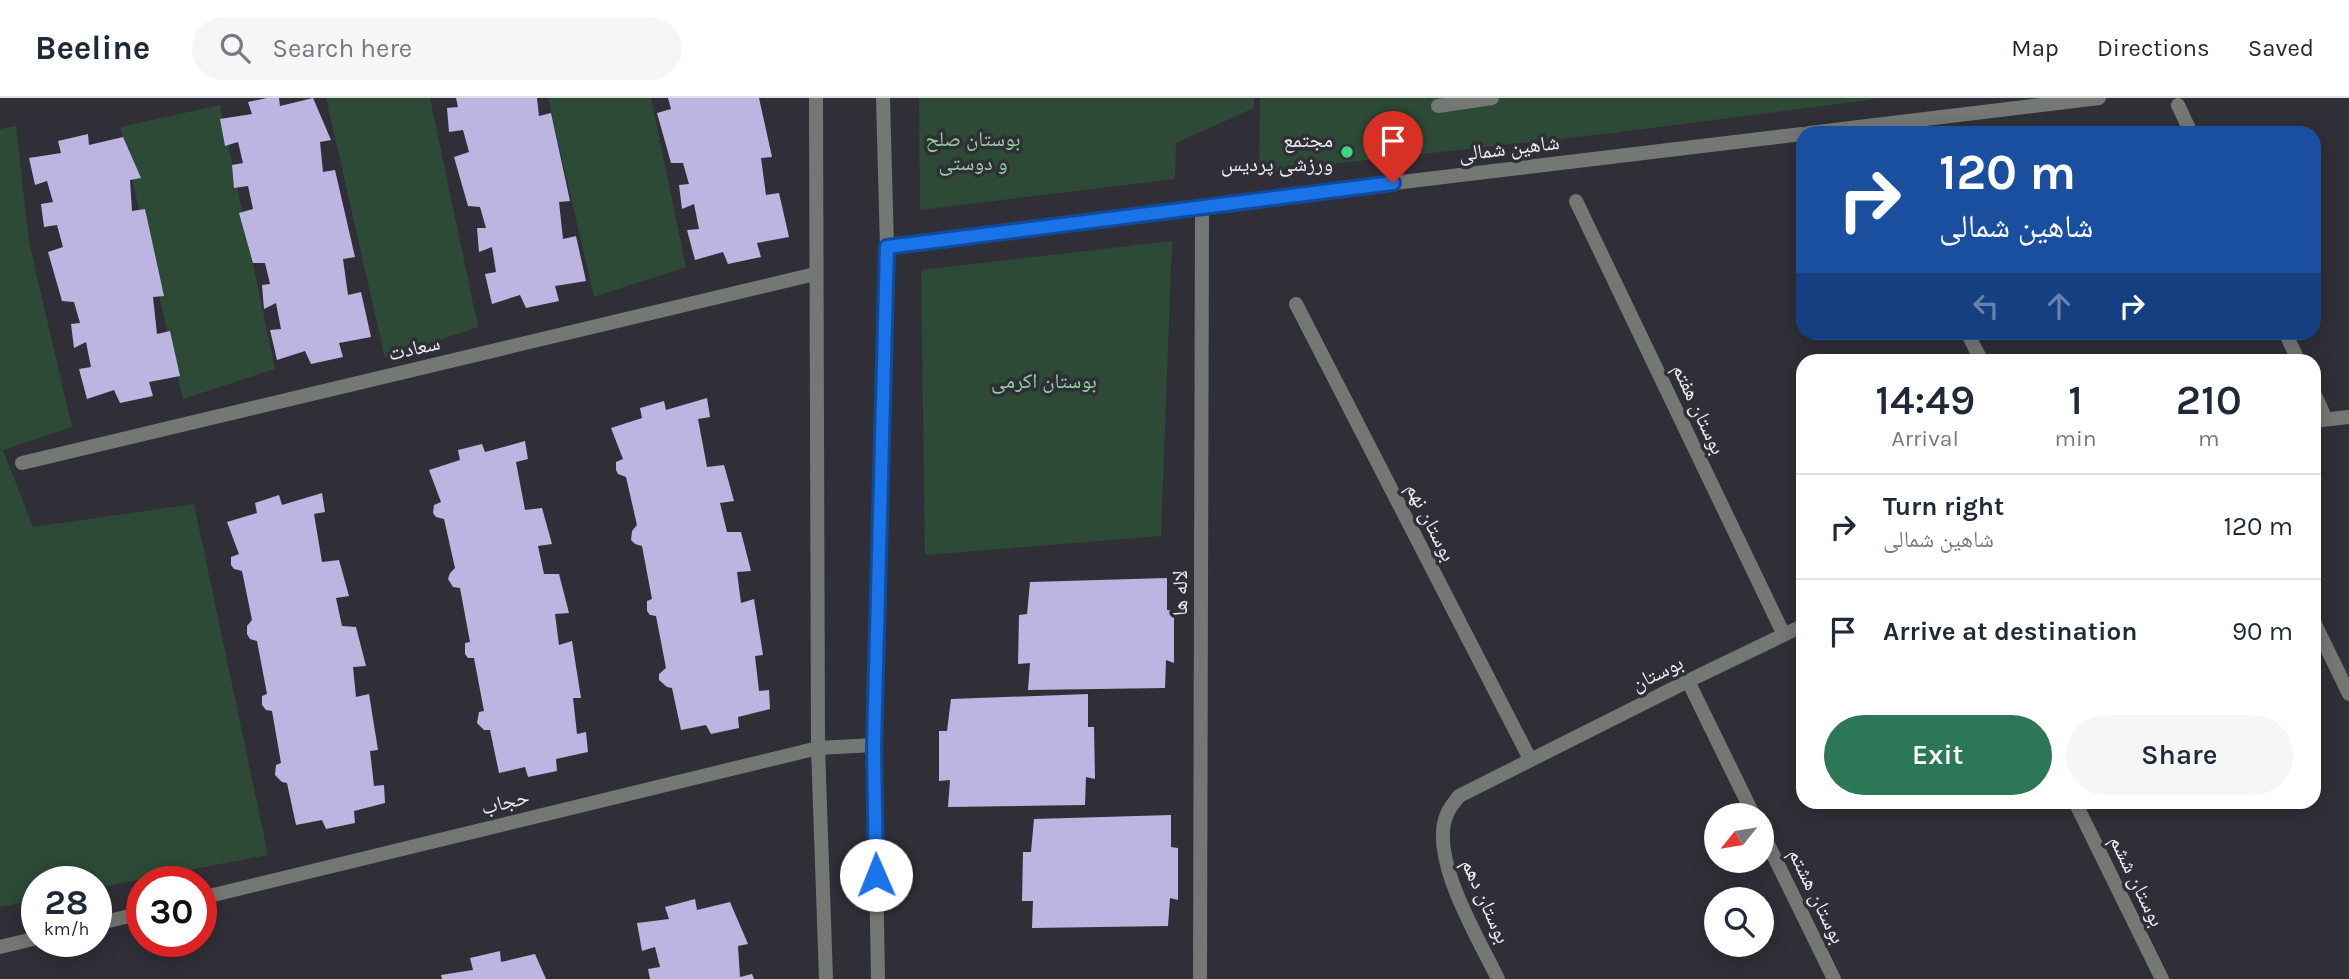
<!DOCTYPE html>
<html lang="en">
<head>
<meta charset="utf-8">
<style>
	body { margin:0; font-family:Karla,"Noto Naskh Arabic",sans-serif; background:#f6f6f7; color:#1f2937; height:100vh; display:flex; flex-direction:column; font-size:26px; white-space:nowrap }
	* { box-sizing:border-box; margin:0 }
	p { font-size:23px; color:#747a83 }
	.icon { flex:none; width:38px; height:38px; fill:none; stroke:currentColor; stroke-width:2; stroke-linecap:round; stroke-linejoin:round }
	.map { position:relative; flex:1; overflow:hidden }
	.sheet { position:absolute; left:1796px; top:256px; width:525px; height:455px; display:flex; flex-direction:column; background:#fff; border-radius:21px; box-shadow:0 4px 18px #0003 }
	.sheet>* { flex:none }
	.hud { position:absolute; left:1796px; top:28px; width:525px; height:214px; border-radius:21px; box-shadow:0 4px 18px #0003; background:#1a4fa0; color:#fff; overflow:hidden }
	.needle { width:46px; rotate:240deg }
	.tools { position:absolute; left:1704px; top:705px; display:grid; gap:14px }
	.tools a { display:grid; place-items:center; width:70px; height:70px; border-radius:50%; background:#fff; box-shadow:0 4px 18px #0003; font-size:35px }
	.speed { position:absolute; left:21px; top:768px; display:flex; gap:14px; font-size:35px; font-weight:700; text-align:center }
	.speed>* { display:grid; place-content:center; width:91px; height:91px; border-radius:50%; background:#fff; box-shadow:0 4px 18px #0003; line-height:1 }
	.speed small { font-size:18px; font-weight:400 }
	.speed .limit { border:10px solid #d22; background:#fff; color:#111 }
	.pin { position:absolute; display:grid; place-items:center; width:60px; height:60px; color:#fff; margin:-72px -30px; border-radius:50% 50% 50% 0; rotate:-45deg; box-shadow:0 0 7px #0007 }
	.pin .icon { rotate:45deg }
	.me { position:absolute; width:77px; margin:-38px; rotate:359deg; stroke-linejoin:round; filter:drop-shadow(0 0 5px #0008) }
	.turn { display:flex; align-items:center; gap:24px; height:147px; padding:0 28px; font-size:32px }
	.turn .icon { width:91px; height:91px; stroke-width:2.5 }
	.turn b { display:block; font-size:49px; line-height:60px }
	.lanes { display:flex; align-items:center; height:66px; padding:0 28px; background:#0003; justify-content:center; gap:35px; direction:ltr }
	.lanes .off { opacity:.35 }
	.eta { display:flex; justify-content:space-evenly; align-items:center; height:119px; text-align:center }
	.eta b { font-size:42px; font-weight:600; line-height:49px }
	.primary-button { display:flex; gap:14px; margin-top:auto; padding:14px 28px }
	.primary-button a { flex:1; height:80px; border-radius:42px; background:#2c7757; color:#fff; font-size:28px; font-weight:600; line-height:80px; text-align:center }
	.primary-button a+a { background:#f6f6f7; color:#1f2937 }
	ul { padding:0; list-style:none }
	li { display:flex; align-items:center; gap:21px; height:105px; padding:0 28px; border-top:2px solid #e0e1e3 }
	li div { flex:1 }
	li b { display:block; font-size:26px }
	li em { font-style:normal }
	header { display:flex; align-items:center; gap:42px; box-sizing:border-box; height:98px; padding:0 35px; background:#fff; border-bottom:2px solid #e0e1e3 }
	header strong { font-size:33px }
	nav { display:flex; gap:38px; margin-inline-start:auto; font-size:24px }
	.search { width:490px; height:63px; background:#f6f6f7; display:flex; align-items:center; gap:18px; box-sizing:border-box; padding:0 24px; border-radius:38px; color:#747a83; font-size:26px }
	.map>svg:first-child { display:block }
</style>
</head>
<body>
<header>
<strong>Beeline</strong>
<div class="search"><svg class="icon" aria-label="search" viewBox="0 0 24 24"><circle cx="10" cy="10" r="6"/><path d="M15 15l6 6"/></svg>Search here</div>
<nav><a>Map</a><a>Directions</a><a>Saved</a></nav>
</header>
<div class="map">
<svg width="2349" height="881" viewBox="0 0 2349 881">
	<rect width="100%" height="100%" fill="#302f37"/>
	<g fill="#2c4a35">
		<path d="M326 0H430L478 229 385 260Z"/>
		<path d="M548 0H651L686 169 594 199Z"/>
		<path d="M919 0H1254V10L1176 45 1175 81 920 112Z"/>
		<path d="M1260 0H1884L1613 35 1259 74Z"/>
		<path d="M220 7 275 271 183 301 120 29Z"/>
		<path d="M16 28 29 144 72 329 3 352 33 429 194 406 268 757 96 790V784H37V802L0 809V31Z"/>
		<path d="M1172 143 1161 438 925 457 921 172Z"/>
	</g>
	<g fill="#bcb5e1">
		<path d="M267 0H279L280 8 313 0 331 42 320 44 323 74 335 72 355 159 343 161 348 197 361 194 371 239 339 245 343 259 311 266 305 253 277 262 270 232 281 231 276 205 264 211 262 187 270 186 265 165H253L239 115 253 111 248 88 234 90 232 67 243 65 238 44 225 48 220 21 252 16 248 4Z"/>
		<path d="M456 0H537L539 18 551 15 570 103 559 104 563 141 576 138 586 183 555 188 559 203 526 210 520 197 492 206 485 176 496 174 492 149 479 154 477 130H486L480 109 468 108 454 59 469 54 463 32 449 34 447 10 458 9Z"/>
		<path d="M668 0H759L772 59 761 60 766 97 779 95 789 139 757 145 761 159 728 166 723 154 695 162 687 132 699 131 694 106 682 111 679 87 689 86 683 65H671L657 15 671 11Z"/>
		<path d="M88 36 89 47 123 39 141 80 130 82 132 113 145 111 164 198 153 199 157 236 170 233 180 278 149 284 153 298 120 305 114 292 87 301 79 271 91 269 86 244 74 250 71 226 80 225 74 204 62 203 48 154 63 149 57 127 44 129 41 106 53 104 47 83 35 87 29 60 61 55 58 43Z"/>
		<path d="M707 300 710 319 698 321 707 369 724 367 734 403 720 405 727 434H741L751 473 737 474 741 505 754 501 763 557 755 558 759 593 769 592 770 611 738 619 739 630 711 636 706 627 681 632 672 590 667 589 659 582V576L666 570 656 518 650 517 647 513V503L652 501 642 448 635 446 631 442 632 433 637 427 626 379 618 376 616 372V364L623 361 611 330 642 320 640 310 664 303 666 312Z"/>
		<path d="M525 343 528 361 516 364 525 412 542 410 552 446 538 448 544 476H559L569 515 555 516 559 547 572 543 581 600H573L577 636 586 634 588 654 556 661 557 673 528 679 525 669 499 675 490 632H484L477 625 479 614 484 613 474 560H468L465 556V545L470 544 460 490 453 489 448 481 450 475 455 470 444 421 436 419 433 415 434 407 441 404 429 372 460 362 458 352 482 346 485 354Z"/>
		<path d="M322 395 325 414 314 416 322 464 339 462 349 498 336 500 342 528 356 529 366 568 353 569 356 599 369 596 378 652 370 653 374 688 384 687 385 705 354 713 355 725 326 731 322 722 296 727 287 685 282 684 275 677 276 667 281 665 272 613 266 612 262 607V598L267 596 257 543 250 541 247 536V528L252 522 242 473 234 471 231 467V459L239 456 227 424 257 415 255 405 279 397 282 407Z"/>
		<path d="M1167 480V512L1174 513V565L1166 562 1165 590 1028 592 1030 565 1018 566 1019 517 1027 516 1030 484Z"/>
		<path d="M1088 596V629H1094L1095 681 1086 679 1085 707 948 709 950 682 939 683V633H947L951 601Z"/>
		<path d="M1171 717V749L1178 750V802L1170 800 1168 828 1032 830 1033 803H1022L1023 754H1031L1034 721Z"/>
		<path d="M695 801 697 812 730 804 748 846 738 848 740 879 752 876 754 881H650L648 871 660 869 655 849 642 853 637 825 669 821 665 809Z"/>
		<path d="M500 853 501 864 535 856 546 881H442L441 877 473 872 470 860Z"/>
	</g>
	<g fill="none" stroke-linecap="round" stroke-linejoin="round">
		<path stroke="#747875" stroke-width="14" d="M1438 8 1492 0"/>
		<g stroke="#747875" stroke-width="14">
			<path d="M816 0 818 650 826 881"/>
			<path d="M2178 7 2191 35"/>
			<path d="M1809 35 2099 0"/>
			<path d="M1576 103 1784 537"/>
			<path d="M887 149 1202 108 1802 36"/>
			<path d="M1296 206 1530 661"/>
			<path d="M1967 234 1981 262"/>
			<path d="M2285 234 2298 262"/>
			<path d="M2314 295 2326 321"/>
			<path d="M2314 323 2349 319"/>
			<path d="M22 365 815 176"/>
			<path d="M2314 524 2349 596"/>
			<path d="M1688 583 1754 718"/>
			<path d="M2075 704 2162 881"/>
			<path d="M1762 734 1834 881"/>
			<path d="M201 800 818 650 874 647"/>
			<path d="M96 826 142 815"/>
			<path d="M0 849 37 840"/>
			<path d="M878 881 874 647 887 149 883 0"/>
			<path d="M1200 881 1202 108"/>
			<path d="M1498 881C1479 841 1428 759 1447 716 1449 710 1455 704 1459 698L1688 583 1802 528"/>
		</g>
	</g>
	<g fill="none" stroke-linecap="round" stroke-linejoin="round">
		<defs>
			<path id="route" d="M876 777 874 648 887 149 1393 85"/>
		</defs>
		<use href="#route" stroke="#114b97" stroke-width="18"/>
		<use href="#route" stroke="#1a73e8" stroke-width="12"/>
	</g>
	<circle fill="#3dd77e" stroke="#302f37" stroke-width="2.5" cx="1347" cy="54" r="7"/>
	<g text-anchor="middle" stroke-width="7" stroke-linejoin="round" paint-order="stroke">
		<g font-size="21" fill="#92d3a5" stroke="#302f37">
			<text x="973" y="48">بوستان صلح<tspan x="973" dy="24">و دوستی</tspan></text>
			<text x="1044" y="290">بوستان اکرمی</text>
		</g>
		<g font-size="21" fill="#ededf2" stroke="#302f37" text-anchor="end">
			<text x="1333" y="49">مجتمع<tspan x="1333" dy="24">ورزشی پردیس</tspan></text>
		</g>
		<g font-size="21" fill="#ededf2" stroke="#302f37">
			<text transform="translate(1509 50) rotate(-7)" y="7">شاهین شمالی</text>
			<text transform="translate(414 250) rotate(-13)" y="7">سعادت</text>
			<text transform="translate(1699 311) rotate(65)" y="7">بوستان هفتم</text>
			<text transform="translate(1431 424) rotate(63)" y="7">بوستان نهم</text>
			<text transform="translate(1180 495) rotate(-90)" y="7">لاله ها</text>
			<text transform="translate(1657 575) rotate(-26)" y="7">بوستان</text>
			<text transform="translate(505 704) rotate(-14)" y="7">حجاب</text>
			<text transform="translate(2137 783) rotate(64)" y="7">بوستان ششم</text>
			<text transform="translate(1817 798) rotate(64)" y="7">بوستان هشتم</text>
			<text transform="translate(1486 803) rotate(66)" y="7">بوستان دهم</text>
		</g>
	</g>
</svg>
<div class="tools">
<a><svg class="needle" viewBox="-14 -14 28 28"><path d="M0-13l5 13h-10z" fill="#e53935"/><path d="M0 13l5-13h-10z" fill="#747a83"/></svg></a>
<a><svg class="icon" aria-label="search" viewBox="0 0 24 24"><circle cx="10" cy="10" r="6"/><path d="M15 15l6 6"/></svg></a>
</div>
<div class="speed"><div>28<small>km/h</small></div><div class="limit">30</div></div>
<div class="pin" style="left:1393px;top:85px;background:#d93025"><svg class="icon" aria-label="arrive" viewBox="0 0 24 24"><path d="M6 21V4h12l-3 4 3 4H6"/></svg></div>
<svg class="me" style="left:876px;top:777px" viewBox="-20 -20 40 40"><circle r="19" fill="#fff"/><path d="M0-13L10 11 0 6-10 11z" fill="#1a73e8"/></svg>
<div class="hud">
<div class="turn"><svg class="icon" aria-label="right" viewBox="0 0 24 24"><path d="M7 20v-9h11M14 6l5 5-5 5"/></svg><div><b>120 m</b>شاهین شمالی</div></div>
<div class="lanes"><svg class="icon off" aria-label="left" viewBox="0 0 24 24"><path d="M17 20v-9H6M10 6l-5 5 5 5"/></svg><svg class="icon off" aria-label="ahead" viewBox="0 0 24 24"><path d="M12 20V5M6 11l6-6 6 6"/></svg><svg class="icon" aria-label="right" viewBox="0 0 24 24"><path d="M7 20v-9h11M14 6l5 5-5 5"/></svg></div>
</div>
<section class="sheet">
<div class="eta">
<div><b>14:49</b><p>Arrival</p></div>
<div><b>1</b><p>min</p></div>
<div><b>210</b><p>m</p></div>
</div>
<ul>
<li><svg class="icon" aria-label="right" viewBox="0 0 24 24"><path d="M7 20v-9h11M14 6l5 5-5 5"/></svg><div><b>Turn right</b><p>شاهین شمالی</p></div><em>120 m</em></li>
<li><svg class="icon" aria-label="arrive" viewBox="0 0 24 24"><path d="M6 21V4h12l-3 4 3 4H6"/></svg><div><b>Arrive at destination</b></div><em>90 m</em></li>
</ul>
<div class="primary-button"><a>Exit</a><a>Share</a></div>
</section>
</div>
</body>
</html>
